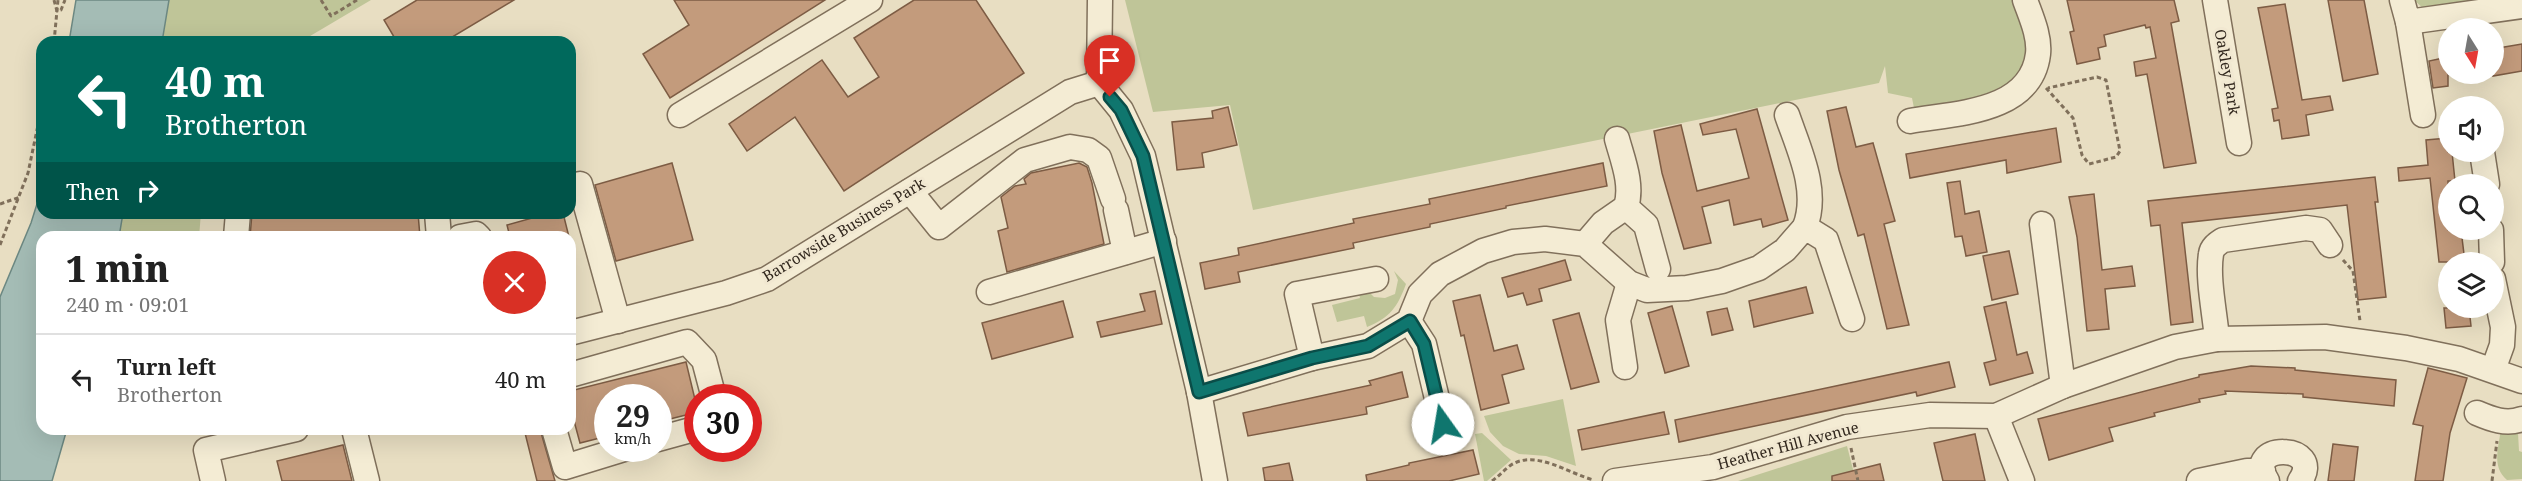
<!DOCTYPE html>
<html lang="en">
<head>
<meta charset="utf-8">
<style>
	body { margin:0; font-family:"Noto Serif",serif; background:#f6f6f6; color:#222; height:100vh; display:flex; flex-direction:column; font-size:22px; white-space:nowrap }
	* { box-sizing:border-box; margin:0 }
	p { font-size:20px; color:#767676 }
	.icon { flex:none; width:33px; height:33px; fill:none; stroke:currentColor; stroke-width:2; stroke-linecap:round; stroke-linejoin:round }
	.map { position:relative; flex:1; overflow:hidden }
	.sheet { position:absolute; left:36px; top:231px; width:540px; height:204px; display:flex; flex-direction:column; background:#fff; border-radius:18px; box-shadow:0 6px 24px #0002 }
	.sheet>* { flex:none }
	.hud { position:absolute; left:36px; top:36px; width:540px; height:183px; border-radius:18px; box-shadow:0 6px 24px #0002; background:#00695c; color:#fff; overflow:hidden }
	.needle { width:39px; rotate:169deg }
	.controls { position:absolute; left:2438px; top:18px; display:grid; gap:12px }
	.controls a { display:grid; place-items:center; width:66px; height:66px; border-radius:50%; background:#fff; box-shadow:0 6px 24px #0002; font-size:30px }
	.speed { position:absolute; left:594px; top:384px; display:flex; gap:12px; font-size:30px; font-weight:700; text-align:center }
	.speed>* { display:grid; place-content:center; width:78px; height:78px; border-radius:50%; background:#fff; box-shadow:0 6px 24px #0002; line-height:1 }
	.speed small { font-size:15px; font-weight:400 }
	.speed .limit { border:9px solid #d22; background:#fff; color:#111 }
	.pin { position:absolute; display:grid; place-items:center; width:51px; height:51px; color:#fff; margin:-62px -26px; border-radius:50% 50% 50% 0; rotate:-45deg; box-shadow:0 0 6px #0007 }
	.pin .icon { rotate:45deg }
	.me { position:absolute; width:66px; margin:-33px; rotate:347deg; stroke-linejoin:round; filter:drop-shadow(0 0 4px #0008) }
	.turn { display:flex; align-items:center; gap:21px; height:126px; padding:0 30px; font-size:27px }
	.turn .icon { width:78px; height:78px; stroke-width:2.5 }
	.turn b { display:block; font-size:42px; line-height:51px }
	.then { display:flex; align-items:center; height:57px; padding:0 30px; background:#0003; gap:12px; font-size:22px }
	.round { display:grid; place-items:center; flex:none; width:63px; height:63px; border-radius:32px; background:#f6f6f6 }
	.overview { display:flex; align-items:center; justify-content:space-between; height:102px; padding:0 30px }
	h1 { font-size:36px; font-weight:800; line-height:45px }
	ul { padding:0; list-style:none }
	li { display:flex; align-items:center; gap:18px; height:90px; padding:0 30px; border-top:2px solid #e0e0e0 }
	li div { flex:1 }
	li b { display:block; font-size:22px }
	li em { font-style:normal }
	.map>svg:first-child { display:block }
</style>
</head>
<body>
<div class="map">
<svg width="2522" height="481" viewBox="0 0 2522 481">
	<rect width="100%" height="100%" fill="#e8dec2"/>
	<g fill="#bfc598">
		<path d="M169 0H371L300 42H162Z"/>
		<path d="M1125 0H2017C2020 12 2031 39 2029 50 2020 105 1958 104 1915 113L1912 98 1888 93 1885 66 1879 83 1253 210 1230 105 1153 112Z"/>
		<path d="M2414 0H2503L2425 10Z"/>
		<path d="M123 213H201L199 237H119Z"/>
		<path d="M1394 271 1406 284C1398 306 1390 318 1367 327L1364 316 1337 322 1332 305 1360 298 1357 285 1365 288 1374 297 1385 298 1395 294 1398 280Z"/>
		<path d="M1563 399 1576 466 1546 456 1519 454 1503 446 1490 432 1484 416Z"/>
		<path d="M2501 428 2518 433 2519 451 2522 452V479L2507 480C2491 466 2499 447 2501 428Z"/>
		<path d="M1482 433 1511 460 1487 481H1484L1475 434Z"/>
		<path d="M1847 446 1856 481H1738Z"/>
	</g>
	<g fill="#a4bcb5" stroke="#6c8882" stroke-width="1.5">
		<path d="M76 0H169L162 42H69Z"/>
		<path d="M42 188V213H123L119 237H42V429H67L52 481H0V297L31 223Z"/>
	</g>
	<g fill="#c39b7c" stroke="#7d5c44" stroke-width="1.5">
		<path d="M417 0H514L444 42H397L384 20Z"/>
		<path d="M674 0H825L670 98 643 54 689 25Z"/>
		<path d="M914 0H976L1024 73 844 191 795 117 747 151 729 124 822 60 848 97 879 77 854 38Z"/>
		<path d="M2067 0H2174L2179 21 2171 23 2196 163 2164 168 2147 74 2136 76 2134 62 2156 58 2150 27 2146 28 2145 25 2104 35 2106 46 2098 48 2100 59 2077 64 2070 32 2074 31Z"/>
		<path d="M2328 0H2364L2378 74 2343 81Z"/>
		<path d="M2285 4 2302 100 2330 96 2333 110 2306 115 2309 135 2282 139 2279 120 2274 121 2272 109 2278 108 2258 8Z"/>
		<path d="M2522 44V71L2493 76V49Z"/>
		<path d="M2448 57V86L2433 88 2429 61Z"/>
		<path d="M1228 107 1237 145 1202 153 1204 167 1177 170 1172 122 1213 118 1212 111Z"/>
		<path d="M1846 107 1856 147 1873 143 1895 221 1884 224 1909 325 1887 329 1864 234 1858 236 1839 170 1827 111Z"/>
		<path d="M1757 109 1788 220 1763 227 1761 219 1734 225 1729 200 1702 207 1711 243 1684 249 1662 173 1654 131 1681 125 1697 191 1749 178 1736 129 1703 135 1700 124Z"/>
		<path d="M2056 128 2061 162 2007 173 2006 160 1910 178 1906 154Z"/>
		<path d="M2448 138V152H2452L2455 181H2448V230H2461L2465 262H2439L2430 178 2399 181 2398 168 2428 165 2426 140Z"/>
		<path d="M672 163 693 240 616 261 595 185Z"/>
		<path d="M1079 163 1087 167 1092 183 1104 244 1007 272 998 231 1008 228 1001 197 1015 186 1026 184 1024 179 1031 173Z"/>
		<path d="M1603 163 1607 186 1506 206V208L1430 224V227L1353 243 1354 248 1238 272 1240 282 1205 289 1200 263 1239 255 1238 248 1354 223 1353 219 1430 204 1429 199Z"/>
		<path d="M2375 177 2378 202H2375L2386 297 2358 300 2347 205 2182 223 2193 322 2171 325 2160 225 2151 226 2148 201Z"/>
		<path d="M1960 181 1965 214 1979 211 1987 252 1966 256 1962 236 1955 237 1947 183Z"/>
		<path d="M2094 194 2102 270 2132 266 2135 286 2105 289 2109 329 2087 331 2077 237 2069 197Z"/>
		<path d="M252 213H418L420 237H250Z"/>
		<path d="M550 213H563L569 237H510L507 225Z"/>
		<path d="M2009 251 2018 294 1992 300 1983 256Z"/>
		<path d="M1565 260 1571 280 1539 289 1542 301 1527 305 1523 293 1508 297 1502 278Z"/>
		<path d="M1806 287 1813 313 1754 327 1749 301Z"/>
		<path d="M1155 291 1162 324 1101 337 1097 322 1145 311 1140 294Z"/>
		<path d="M1480 295 1494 351 1517 345 1524 369 1502 375 1509 403 1481 410 1464 335 1461 336 1453 301Z"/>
		<path d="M1063 301 1073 337 992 359 982 323Z"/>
		<path d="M2006 302 2017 355 2027 352 2033 373 1990 385 1984 363 1996 360 1984 307Z"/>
		<path d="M1672 306 1689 366 1665 373 1648 313Z"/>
		<path d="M1727 308 1733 330 1712 335 1707 312Z"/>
		<path d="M2444 308H2469L2471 326 2446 328Z"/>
		<path d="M1579 313 1599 382 1571 389 1553 320Z"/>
		<path d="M686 362 698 412 658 422V398H608V436L580 443 570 406V391Z"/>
		<path d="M1949 362 1955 387 1917 396 1916 392 1679 442 1675 420Z"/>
		<path d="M2251 366 2295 368V370L2396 380 2394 406 2303 397V394L2225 391 2226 394 2199 399 2200 402 2154 413 2155 416 2109 428 2113 441 2049 460 2038 419 2199 377V375Z"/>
		<path d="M2428 368 2467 378 2450 433 2443 481H2415L2423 426 2413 424Z"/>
		<path d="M1402 372 1408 397 1366 407 1367 414 1248 436 1243 413 1371 385 1369 381Z"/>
		<path d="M1664 412 1669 434 1582 450 1578 430Z"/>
		<path d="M524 429H540L555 481H537Z"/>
		<path d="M1975 434 1985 481H1943L1934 443Z"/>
		<path d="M2333 444 2358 447 2354 481H2328Z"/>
		<path d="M343 445 352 481H282L277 461Z"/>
		<path d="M1473 450 1479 474 1449 481H1367L1366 475 1409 465V463Z"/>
		<path d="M1289 463 1293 481H1265L1263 468Z"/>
		<path d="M1880 464 1884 481H1832V476Z"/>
	</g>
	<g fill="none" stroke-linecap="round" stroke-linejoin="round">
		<defs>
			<g id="minor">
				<path d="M1100 0 1099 83 1121 110 1143 156 1199 392 1215 481"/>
				<path d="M2215 0 2239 143"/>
				<path d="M2402 0 2408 22 2522 6"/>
				<path d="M2408 22 2423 115"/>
				<path d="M680 115 870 0"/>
				<path d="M1787 115C1799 150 1819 190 1805 227"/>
				<path d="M1910 121C1955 113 2031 113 2038 54 2040 36 2031 17 2025 0"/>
				<path d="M2482 152 2487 184"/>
				<path d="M580 184 618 321"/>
				<path d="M910 191 939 227 1025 160 1070 147 1088 150 1099 158 1113 199"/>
				<path d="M1626 207 1646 225 1658 269"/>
				<path d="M1116 210 1125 252"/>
				<path d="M437 213 439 237"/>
				<path d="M2042 224 2063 386"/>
				<path d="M2491 230 2492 262"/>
				<path d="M236 237 238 213"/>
				<path d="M460 237 476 234 479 237"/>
				<path d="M1585 244 1603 223 1626 207C1633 185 1623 161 1617 139"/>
				<path d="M2493 279 2503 327 2502 345 2493 370"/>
				<path d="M989 292 1164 241"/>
				<path d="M1409 321 1424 344 1443 424"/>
				<path d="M570 333 726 293 767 279 1070 92 1099 83"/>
				<path d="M2217 339C2215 314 2207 278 2211 254 2212 247 2217 244 2223 240L2306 228 2320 230 2330 245"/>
				<path d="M1312 358 1297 294 1376 279"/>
				<path d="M1625 367 1618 320 1629 283"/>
				<path d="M570 375 687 342 704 360 714 398"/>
				<path d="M1199 392 1312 358 1368 346 1409 321 1420 294 1440 274 1483 251 1513 242 1545 239 1585 244 1629 283 1647 290 1687 288 1722 281 1759 268 1785 250 1805 227 1826 240 1852 319"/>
				<path d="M2477 413C2491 419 2506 425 2522 419"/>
				<path d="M1996 416 2022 481"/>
				<path d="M354 429 367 481"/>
				<path d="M554 429 565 467 627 448"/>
				<path d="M658 439 698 428"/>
				<path d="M213 481 206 450 296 429"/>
				<path d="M1615 481 1713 467 1847 427 1930 415 1996 416 2063 386 2129 363 2175 347 2217 339 2325 337 2406 348 2459 359 2522 381"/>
				<path d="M2199 481 2247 471H2263"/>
				<path d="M2267 481C2241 442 2326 443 2300 481"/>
			</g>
		</defs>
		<use href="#minor" stroke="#80705b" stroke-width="27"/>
		<g stroke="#80705b" stroke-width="3" stroke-dasharray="4.5 3" stroke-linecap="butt">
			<path d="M54 0 57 11 61 10 65 0"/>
			<path d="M321 0 331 16 357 0"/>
			<path d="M54 42 58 0"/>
			<path d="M2046 88 2073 118 2082 155 2089 164 2116 157 2120 151 2106 80 2097 77 2048 88"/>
			<path d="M0 204 20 197"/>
			<path d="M0 245 28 173 42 106"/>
			<path d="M2343 260 2353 271 2360 321"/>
			<path d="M1851 448 1858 481"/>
			<path d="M1492 481C1499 476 1504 470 1511 465 1536 449 1569 474 1594 480"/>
			<path d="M2492 481 2497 441"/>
		</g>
		<use href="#minor" stroke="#f4ecd4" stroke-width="24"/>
	</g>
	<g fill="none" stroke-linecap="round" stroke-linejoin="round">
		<defs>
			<path id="route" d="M1110 97 1121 110 1143 156 1199 392 1312 358 1368 346 1410 321 1424 344 1443 424"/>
		</defs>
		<use href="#route" stroke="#0a4d48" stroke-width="15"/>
		<use href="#route" stroke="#0f766e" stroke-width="10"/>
	</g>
	<g text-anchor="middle" stroke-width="6" stroke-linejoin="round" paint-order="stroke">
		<g font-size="15" fill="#32281e" stroke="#f1e8d1">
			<text transform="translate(2227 72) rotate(80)" y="5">Oakley Park</text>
			<text transform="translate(844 230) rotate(-31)" y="5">Barrowside Business Park</text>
			<text transform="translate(1788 446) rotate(-15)" y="5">Heather Hill Avenue</text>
		</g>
	</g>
</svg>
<div class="controls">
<a><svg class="needle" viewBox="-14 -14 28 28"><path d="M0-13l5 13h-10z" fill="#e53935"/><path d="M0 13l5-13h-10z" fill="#767676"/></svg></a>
<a><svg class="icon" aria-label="sound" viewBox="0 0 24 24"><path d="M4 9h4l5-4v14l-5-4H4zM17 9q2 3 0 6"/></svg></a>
<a><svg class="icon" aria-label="search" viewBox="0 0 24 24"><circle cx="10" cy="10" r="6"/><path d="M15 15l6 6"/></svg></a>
<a><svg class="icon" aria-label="layers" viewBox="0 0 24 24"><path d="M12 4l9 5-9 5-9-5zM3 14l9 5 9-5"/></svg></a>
</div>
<div class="speed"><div>29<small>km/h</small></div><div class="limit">30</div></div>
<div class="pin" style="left:1110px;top:97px;background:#d93025"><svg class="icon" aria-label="arrive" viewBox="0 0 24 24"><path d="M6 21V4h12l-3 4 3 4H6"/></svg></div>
<svg class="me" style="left:1443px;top:424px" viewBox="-20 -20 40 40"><circle r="19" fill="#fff"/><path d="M0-13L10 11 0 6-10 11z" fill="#0f766e"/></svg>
<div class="hud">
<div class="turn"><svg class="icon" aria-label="left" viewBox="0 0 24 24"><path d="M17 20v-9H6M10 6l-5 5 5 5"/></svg><div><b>40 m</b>Brotherton</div></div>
<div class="then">Then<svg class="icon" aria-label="right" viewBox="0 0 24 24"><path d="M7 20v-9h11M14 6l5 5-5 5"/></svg></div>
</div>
<section class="sheet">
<div class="overview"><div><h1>1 min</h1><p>240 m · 09:01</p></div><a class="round" style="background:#d93025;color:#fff"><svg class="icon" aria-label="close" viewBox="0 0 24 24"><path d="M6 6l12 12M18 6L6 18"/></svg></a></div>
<ul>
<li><svg class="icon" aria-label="left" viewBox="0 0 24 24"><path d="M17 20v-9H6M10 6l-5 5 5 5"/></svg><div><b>Turn left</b><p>Brotherton</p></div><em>40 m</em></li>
</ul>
</section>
</div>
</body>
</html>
